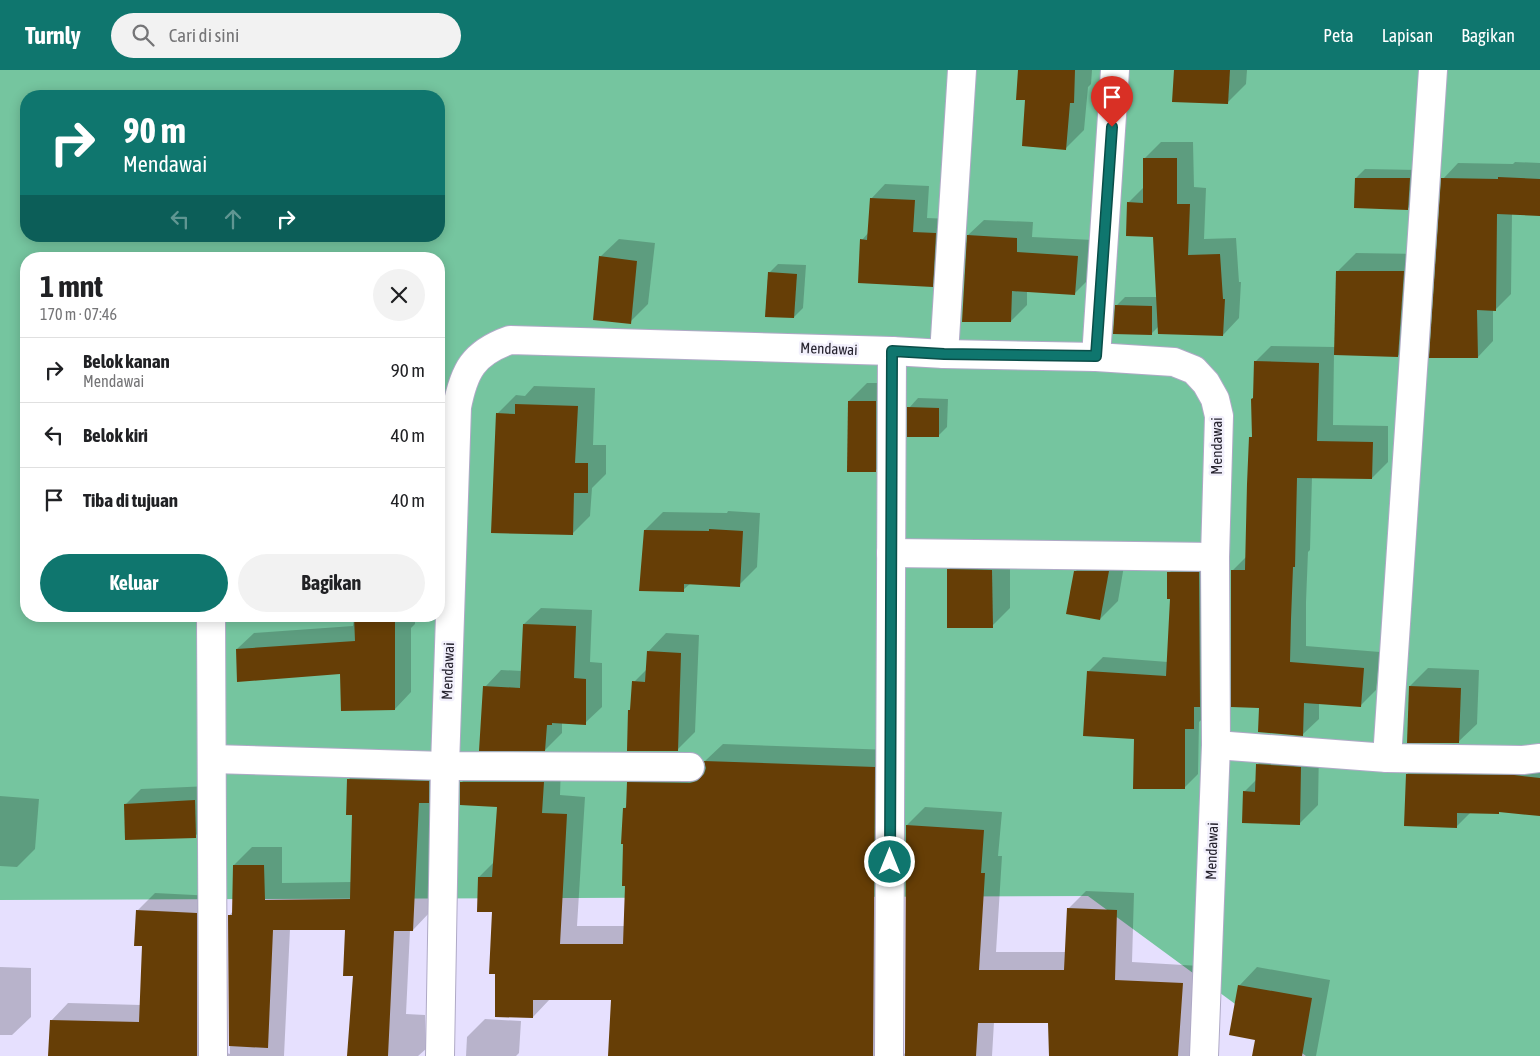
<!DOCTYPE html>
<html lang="id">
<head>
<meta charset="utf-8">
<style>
	body { margin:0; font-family:"Asap Condensed",sans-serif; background:#f2f2f2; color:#202124; height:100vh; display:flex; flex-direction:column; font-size:19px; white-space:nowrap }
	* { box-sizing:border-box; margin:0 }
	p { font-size:16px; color:#757577 }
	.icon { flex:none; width:28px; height:28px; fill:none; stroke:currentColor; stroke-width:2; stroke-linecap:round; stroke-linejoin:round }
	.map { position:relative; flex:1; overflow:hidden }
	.details { position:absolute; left:20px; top:182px; width:425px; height:370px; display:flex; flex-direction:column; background:#fff; border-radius:20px; box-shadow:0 2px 12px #0003 }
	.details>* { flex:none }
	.banner { position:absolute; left:20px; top:20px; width:425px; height:152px; border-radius:20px; box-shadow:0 2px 12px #0003; background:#0f766e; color:#fff; overflow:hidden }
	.pin { position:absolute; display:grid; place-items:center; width:42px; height:42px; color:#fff; margin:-51px -21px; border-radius:50% 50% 50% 0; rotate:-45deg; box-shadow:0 0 5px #0007 }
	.pin .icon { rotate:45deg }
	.me { position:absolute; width:55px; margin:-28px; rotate:0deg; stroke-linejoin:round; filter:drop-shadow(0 0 4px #0008) }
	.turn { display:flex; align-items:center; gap:18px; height:105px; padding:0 20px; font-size:22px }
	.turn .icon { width:65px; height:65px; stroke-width:2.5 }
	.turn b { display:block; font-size:35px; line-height:42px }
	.lanes { display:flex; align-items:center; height:48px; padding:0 20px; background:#0003; justify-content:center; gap:25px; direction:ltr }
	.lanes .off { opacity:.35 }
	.round { display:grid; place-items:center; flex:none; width:52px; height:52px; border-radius:26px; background:#f2f2f2 }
	.overview { display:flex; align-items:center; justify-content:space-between; height:85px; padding:0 20px }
	h1 { font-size:30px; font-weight:700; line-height:38px }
	.primary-button { display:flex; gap:10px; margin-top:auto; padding:10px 20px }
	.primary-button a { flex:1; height:58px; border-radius:30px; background:#0f766e; color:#fff; font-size:20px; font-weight:700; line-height:58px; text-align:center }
	.primary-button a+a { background:#f2f2f2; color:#202124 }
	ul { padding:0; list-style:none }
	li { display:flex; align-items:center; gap:15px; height:65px; padding:0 20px; border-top:1px solid #e0e0e0 }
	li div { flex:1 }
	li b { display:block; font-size:19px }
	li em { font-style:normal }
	header { display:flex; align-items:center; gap:30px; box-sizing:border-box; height:70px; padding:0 25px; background:#0f766e; color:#fff }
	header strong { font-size:24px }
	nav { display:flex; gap:28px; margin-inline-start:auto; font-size:18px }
	.search { width:350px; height:45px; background:#f2f2f2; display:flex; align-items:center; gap:12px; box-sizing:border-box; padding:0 18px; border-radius:28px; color:#757577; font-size:19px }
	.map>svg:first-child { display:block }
</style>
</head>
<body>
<header>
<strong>Turnly</strong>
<div class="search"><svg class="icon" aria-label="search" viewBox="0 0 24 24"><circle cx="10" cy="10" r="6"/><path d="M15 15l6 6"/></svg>Cari di sini</div>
<nav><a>Peta</a><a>Lapisan</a><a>Bagikan</a></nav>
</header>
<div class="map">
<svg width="1540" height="986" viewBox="0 0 1540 986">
	<rect width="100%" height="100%" fill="#e6e0fe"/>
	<path fill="#75c59f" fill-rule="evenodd" d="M0 0H1540V986H1306L1088 826 0 830ZM26 26H439V166H26ZM26 189H439V546H26Z"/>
	<g fill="#0003">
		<path d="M1019 0H1092L1091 14 1088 17 1084 60 1066 78 1027 29Z"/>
		<path d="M1175 0H1247L1246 14 1228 32Z"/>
		<path d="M1161 72H1193L1194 117 1206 118 1204 169 1236 168 1239 212H1241L1239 248 1223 265 1159 256 1152 263 1116 236 1125 227H1158L1155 165 1128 133 1144 117V89Z"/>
		<path d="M1515 92 1540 93V145L1512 144 1511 224 1496 239H1493V271L1478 287 1443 109 1458 93 1513 94Z"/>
		<path d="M1365 99 1419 100 1417 130 1407 139 1356 108Z"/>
		<path d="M885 114 929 116 927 148 950 149 947 201 932 215 862 170 869 162 871 129Z"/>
		<path d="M984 150 1033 152 1032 167 1093 170 1090 208 1074 224 1027 221V235L1011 251 968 165Z"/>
		<path d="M619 169 655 173 648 234 630 252 600 187Z"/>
		<path d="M1356 183 1422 184 1416 267 1398 286 1334 284 1333 355 1388 356V392L1372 408 1312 407 1310 480 1308 482 1306 532V576L1380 582 1376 620 1360 636 1319 633V649L1302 665 1260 636 1232 501 1247 486 1251 368 1253 365 1255 292 1271 276 1335 277 1338 201Z"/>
		<path d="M778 194 806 195 803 238 794 247 769 203Z"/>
		<path d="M867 313H894V383L875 401 849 331Z"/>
		<path d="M534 316 595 318 593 375H606V404L592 418 590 446 572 464 497 344 516 325 525 326Z"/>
		<path d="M918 328 948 329 947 357 938 366 909 338Z"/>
		<path d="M439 348H444V420L439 425Z"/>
		<path d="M728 441 760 443 757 497 739 515 691 513 683 520 645 460 663 442 727 443Z"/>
		<path d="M967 482H1010V538L992 556 948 500Z"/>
		<path d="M1093 483 1126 484 1118 531 1100 549 1075 502Z"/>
		<path d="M1183 488 1213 489 1208 644 1199 652 1198 704 1184 718 1135 668 1089 601 1103 587 1168 592 1172 528 1169 503Z"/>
		<path d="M541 538 592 540 590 592 602 593V637L585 653 562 652V663L545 680 485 617 501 600 522 601 524 554Z"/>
		<path d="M354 546H415V554L411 558V622L395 639 342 603 237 579 254 563 353 556Z"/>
		<path d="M666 563 699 565 695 662 677 680 630 640 632 638 634 612 647 599 648 582Z"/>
		<path d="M1428 598 1479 600 1477 654 1458 672 1410 616Z"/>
		<path d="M723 674 892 680 899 982 906 984 907 755 925 737 1002 742 998 786H1002L996 882H1066L1068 839 1086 821 1134 823 1132 892 1200 896 1195 986H1050L1049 951 994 952 992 986H609L612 929H550L533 947 497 903 493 840 479 807 494 792 498 735 462 712 480 694 561 695 560 725 585 727 577 856H624L626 815 625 738 627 736 628 713 646 695H706L705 691Z"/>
		<path d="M1276 676 1319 679 1318 735 1299 754 1244 722 1257 709 1258 694Z"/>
		<path d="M1421 690 1540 693V745L1500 741 1498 743 1471 742 1456 757 1407 704Z"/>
		<path d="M366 692 446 694 430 842 413 860H410L406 944 425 945 426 979 418 986H348L354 905 346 859H290L284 986H50L51 951 68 933 141 935 144 875 137 841 155 823 214 826 224 982 230 984 229 846 233 841 234 795 252 777H282V813L351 812 354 744 349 709Z"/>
		<path d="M210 716 211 751 195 766 126 734 141 719Z"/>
		<path d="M0 726 39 729 35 779 17 797 0 796Z"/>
		<path d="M0 897 31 898V947L12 965H0Z"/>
		<path d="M1257 897 1330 910 1316 986H1253L1257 969 1239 916Z"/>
		<path d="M485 949 521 951 519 983 516 986H466L467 967Z"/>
	</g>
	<g fill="#663e06">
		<path d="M1018 0H1075L1074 33H1070L1066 80 1022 76 1025 30H1016Z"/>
		<path d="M1174 0H1230L1228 34 1172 32Z"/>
		<path d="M1143 88H1177V134H1190L1188 185 1220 184 1223 229H1225L1223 266 1158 264 1153 167 1126 166 1127 132 1143 133Z"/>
		<path d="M1498 107 1540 109V146L1497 144 1496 241 1477 240 1478 288H1429L1441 108 1498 109Z"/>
		<path d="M1355 108H1410L1408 140 1354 138Z"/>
		<path d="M870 128 915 130 913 162 936 163 933 217 858 213 860 169 867 170Z"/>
		<path d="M967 165 1017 168V182L1078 186 1075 225 1012 221 1011 252H962Z"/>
		<path d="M599 186 637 191 631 254 593 250Z"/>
		<path d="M1336 201H1404L1398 287 1334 285Z"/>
		<path d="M768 202 797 204 794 248 765 247Z"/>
		<path d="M1115 235 1152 236V265L1113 264Z"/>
		<path d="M1254 291 1319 293 1317 371 1373 372 1372 409 1297 408 1295 497H1293L1291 549 1290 592 1364 598 1361 637 1304 633 1303 666 1258 662 1259 638 1231 637V500H1245L1247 414 1249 367H1252L1251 329 1253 328Z"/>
		<path d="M848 331H876V402H847Z"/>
		<path d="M515 334 578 336 575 393H588V423H574L573 465 491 463 496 343 515 344Z"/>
		<path d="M907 337 939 338V367H907Z"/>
		<path d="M709 459 743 461 740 517 684 514V522L639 521 644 460 709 461Z"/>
		<path d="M947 499 992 500 993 558H947Z"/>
		<path d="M1074 501H1109L1100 550 1066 544Z"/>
		<path d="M1167 502H1199L1200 637H1194V659H1185V719H1133L1134 669 1083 666 1087 601 1166 606 1170 529H1167Z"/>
		<path d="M354 546H395V640L341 641 340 604 237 612 236 579 355 571Z"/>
		<path d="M523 554 576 556 574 608 586 609V655L552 653V655H547L545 681H479L483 616 520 618Z"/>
		<path d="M647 581 681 583 678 681H627L628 640H630L632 611 645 612Z"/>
		<path d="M1409 616 1461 618 1459 673H1407Z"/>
		<path d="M704 691 875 697 873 986H608L611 930H533V948L495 947V904H489L492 842H477L478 807H492L497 737 460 735V712H544L542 743 567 744 560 874H623L625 816H622L623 774H621L623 738H626L627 712 690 713 697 711 704 704 706 698Z"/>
		<path d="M1256 694 1301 697 1300 755 1242 753 1243 721 1255 722Z"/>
		<path d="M1406 704 1514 705 1540 708V746L1499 742V744L1457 743V758L1404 756Z"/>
		<path d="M347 709 429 711V733H419L413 861H394L388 986H347L353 906H343L345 860H273L268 978 229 976 228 845H232L233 795H264L265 830 350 829 352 745H346Z"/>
		<path d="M195 730 196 768 125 770 124 734Z"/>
		<path d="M906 755 984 760 981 803H985L979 900H1064L1067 838 1117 840 1115 910 1183 913 1178 986H1049L1048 953H978L976 986H905Z"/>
		<path d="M136 840 197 843V986H48L50 950 139 952 142 876H134Z"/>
		<path d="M1238 915 1312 928 1302 986H1252L1255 970 1229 965Z"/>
	</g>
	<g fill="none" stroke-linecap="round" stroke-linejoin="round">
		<defs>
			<g id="street">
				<path d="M944 284 962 0"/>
				<path d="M1096 287 1115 0"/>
				<path d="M891 483 1215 487"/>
				<path d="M211 546 213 986"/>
				<path d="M1216 675 1387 688 1523 690 1540 688"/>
				<path d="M1387 688 1433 0"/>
				<path d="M212 689 445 696 690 697"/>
				<path d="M440 986 445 696 457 337C464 301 473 283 510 270L892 281 944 284 1096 287 1174 292 1194 300 1206 313 1215 329 1219 346 1215 487 1216 675 1204 986"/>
				<path d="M889 986 892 281"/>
			</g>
		</defs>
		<use href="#street" stroke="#afa9c6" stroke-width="30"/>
		<use href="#street" stroke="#fff" stroke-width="28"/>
	</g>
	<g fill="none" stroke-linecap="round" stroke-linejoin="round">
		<defs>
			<path id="route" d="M890 792 892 281 944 284 1096 286 1112 57"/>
		</defs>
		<use href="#route" stroke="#0a4d48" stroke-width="12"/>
		<use href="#route" stroke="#0f766e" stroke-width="9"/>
	</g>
	<g text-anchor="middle" stroke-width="5" stroke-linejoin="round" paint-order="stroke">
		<g font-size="15" fill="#25222e" stroke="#f2f0fc">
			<text transform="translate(829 279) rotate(2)" y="5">Mendawai</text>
			<text transform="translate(1217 376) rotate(-90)" y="5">Mendawai</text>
			<text transform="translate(448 601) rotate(-88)" y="5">Mendawai</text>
			<text transform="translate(1212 781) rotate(-88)" y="5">Mendawai</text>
		</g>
	</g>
</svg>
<div class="pin" style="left:1112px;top:57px;background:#d93025"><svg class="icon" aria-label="arrive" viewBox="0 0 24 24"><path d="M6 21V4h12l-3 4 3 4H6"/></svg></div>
<svg class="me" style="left:890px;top:792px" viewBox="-20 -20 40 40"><circle r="17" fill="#0f766e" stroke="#fff" stroke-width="3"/><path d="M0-11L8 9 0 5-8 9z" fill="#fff"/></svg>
<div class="banner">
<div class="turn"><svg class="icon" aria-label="right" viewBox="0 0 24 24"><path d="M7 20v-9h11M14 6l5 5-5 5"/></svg><div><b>90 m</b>Mendawai</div></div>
<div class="lanes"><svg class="icon off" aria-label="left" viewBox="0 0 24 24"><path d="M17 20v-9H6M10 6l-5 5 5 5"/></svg><svg class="icon off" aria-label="ahead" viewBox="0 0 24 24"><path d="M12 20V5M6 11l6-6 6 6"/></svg><svg class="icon" aria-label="right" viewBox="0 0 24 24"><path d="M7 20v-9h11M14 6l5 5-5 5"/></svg></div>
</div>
<section class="details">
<div class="overview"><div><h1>1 mnt</h1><p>170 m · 07:46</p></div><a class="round"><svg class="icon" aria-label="close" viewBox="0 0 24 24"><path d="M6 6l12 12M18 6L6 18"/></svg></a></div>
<ul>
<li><svg class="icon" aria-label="right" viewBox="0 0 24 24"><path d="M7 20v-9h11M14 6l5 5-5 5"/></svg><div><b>Belok kanan</b><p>Mendawai</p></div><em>90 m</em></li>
<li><svg class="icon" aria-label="left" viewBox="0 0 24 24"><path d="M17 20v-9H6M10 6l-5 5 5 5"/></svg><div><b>Belok kiri</b></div><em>40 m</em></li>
<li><svg class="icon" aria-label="arrive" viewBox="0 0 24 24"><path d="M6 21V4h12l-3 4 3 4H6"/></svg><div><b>Tiba di tujuan</b></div><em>40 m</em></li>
</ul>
<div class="primary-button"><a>Keluar</a><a>Bagikan</a></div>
</section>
</div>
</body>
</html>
